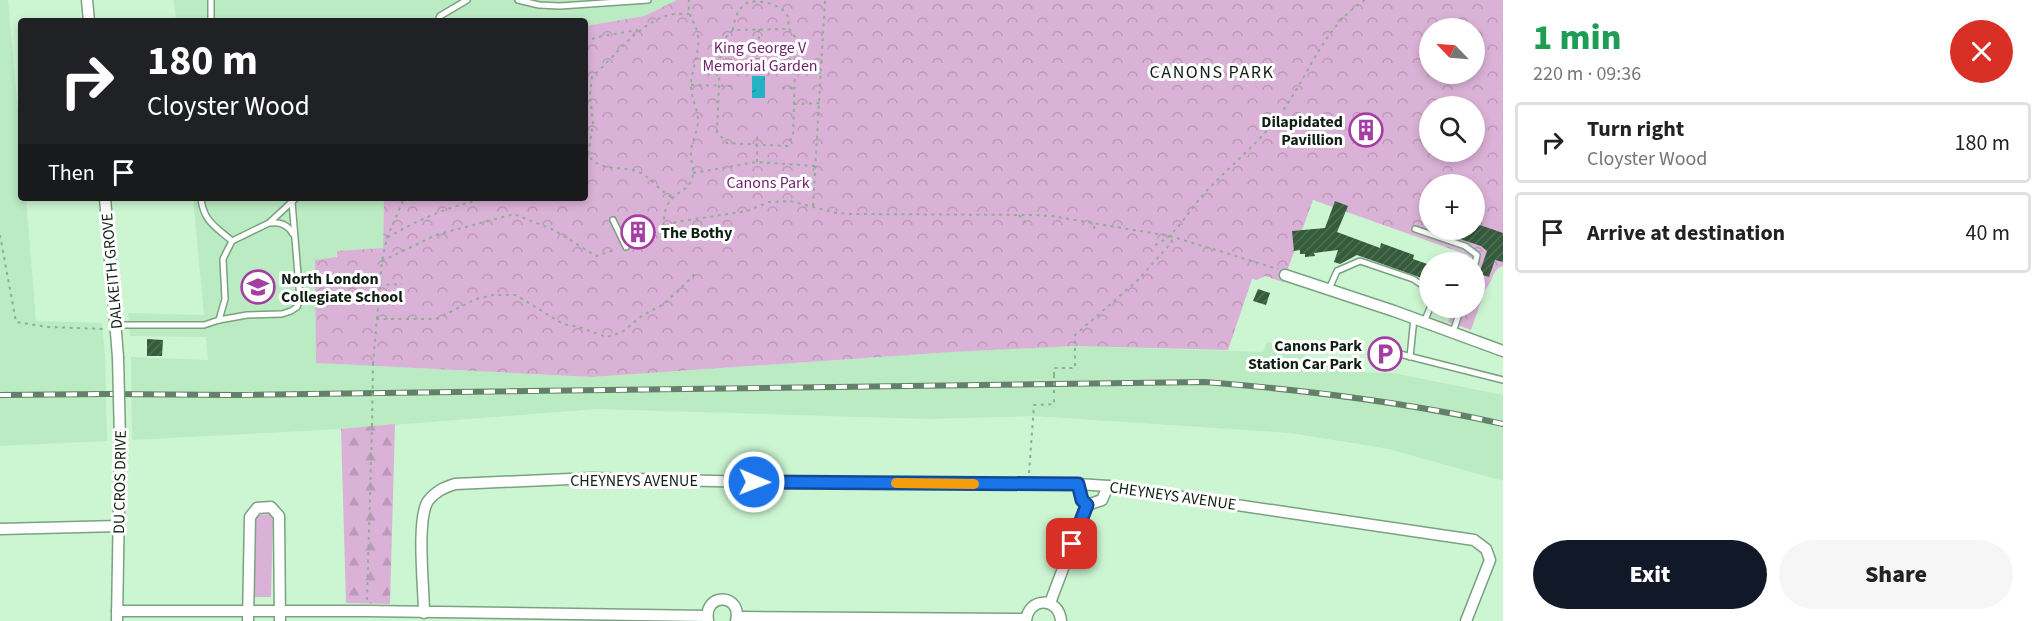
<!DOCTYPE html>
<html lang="en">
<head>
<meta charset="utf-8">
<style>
	body { margin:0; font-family:"Source Sans 3",sans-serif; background:#f6f6f6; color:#222; height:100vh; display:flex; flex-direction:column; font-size:22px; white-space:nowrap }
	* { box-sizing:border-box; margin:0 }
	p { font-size:20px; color:#767676 }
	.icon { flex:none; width:33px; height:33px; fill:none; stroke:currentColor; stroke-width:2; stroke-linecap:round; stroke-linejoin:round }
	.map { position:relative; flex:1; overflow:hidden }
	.drawer { display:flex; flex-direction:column; background:#fff; width:540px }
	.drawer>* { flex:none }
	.guide { position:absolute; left:18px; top:18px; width:570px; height:183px; border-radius:6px; box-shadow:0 3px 9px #0003; background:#202124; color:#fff; overflow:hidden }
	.needle { width:39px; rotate:295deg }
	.fabs { position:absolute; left:1419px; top:18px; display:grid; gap:12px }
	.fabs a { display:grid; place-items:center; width:66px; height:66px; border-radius:50%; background:#fff; box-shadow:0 3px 9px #0003; font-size:30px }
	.pin { position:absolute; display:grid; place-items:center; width:51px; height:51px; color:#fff; margin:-26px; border-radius:12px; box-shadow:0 3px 9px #0006 }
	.me { position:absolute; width:66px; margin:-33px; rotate:91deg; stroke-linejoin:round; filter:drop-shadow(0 0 4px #0008) }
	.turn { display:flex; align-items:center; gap:21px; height:126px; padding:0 30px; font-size:27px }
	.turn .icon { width:78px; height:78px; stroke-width:2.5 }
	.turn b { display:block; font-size:42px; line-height:51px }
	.then { display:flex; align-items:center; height:57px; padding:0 30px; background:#0003; gap:12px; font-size:22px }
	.round { display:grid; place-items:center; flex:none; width:63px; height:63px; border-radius:32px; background:#f6f6f6 }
	.head { display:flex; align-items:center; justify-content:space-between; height:102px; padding:0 30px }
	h1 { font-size:36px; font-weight:800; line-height:45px; color:#1e9e55 }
	.action { display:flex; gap:12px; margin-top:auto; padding:12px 30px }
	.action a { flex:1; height:69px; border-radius:36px; background:#111827; color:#fff; font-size:24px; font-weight:800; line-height:69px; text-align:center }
	.action a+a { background:#f6f6f6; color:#222 }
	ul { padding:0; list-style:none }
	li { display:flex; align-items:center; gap:18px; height:81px; margin:0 12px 9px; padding:0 18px; border:3px solid #e0e0e0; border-radius:6px }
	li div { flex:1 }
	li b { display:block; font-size:22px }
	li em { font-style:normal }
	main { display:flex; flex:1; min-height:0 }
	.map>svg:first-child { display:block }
</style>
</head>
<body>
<main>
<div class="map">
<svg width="1503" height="621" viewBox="0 0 1503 621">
	<defs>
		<pattern id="forest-firs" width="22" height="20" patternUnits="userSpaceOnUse" patternTransform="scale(1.5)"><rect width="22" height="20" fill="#dbb2d7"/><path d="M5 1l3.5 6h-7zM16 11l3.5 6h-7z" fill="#bb99b8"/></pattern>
		<pattern id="park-crowns" width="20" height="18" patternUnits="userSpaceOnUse" patternTransform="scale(1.5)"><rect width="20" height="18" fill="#dbb2d7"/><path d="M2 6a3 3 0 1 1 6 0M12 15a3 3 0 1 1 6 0" fill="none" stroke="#bb99b8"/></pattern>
		<pattern id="water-ripples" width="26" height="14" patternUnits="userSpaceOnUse" patternTransform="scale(1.5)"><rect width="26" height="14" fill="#24b2c5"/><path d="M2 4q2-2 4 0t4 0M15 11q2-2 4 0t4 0" fill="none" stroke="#1e909f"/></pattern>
		<pattern id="building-hatch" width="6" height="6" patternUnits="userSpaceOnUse" patternTransform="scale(1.5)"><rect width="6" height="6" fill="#355a3c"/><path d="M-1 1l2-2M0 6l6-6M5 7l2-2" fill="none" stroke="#4f6e55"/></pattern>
	</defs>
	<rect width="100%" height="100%" fill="#ccf6d2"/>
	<g fill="#baebc2">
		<path d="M0 0H8L21 145V198H26L36 321 102 323 105 356 107 441 0 446Z"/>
		<path d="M174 0H677L644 16 585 26V21H176Z"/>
		<path d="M193 198H384L383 248 337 252 317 363 592 377 951 352 1075 346 1263 352 1267 342 1353 372 1393 373 1503 395V481L1389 449 1290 433 1033 416 929 419 597 409 341 429 132 440 131 357 208 360 206 337 130 336 128 313 204 315Z"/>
	</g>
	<path fill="#dbb2d7" d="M273 514 271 597H254L255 515Z"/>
	<path fill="url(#forest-firs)" d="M395 424 390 604 346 603 341 429Z"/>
	<path fill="url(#park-crowns)" fill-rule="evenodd" d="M677 0H1503V266C1492 269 1493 282 1485 290L1471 330 1448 322 1454 308H1474V262H1470L1468 255 1313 200 1283 282 1265 276 1257 280 1252 279 1228 350 1075 346 952 352 592 377 316 363 315 260 337 257V251L383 248 384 198H585V26L644 16ZM1430 28H1474V74H1430ZM1430 106H1474V152H1430ZM1430 184H1474V230H1430Z"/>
	<rect fill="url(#water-ripples)" x="752" y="76" width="13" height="22"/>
	<g fill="url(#building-hatch)">
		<path d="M1361 122 1375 128 1371 138 1357 132Z"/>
		<path d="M1335 201 1348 206 1337 232 1380 248 1381 243 1414 255 1413 259 1430 265V281L1357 255 1340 264 1334 262 1338 250 1314 253 1315 256 1305 257V254H1300V250L1294 251 1292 231 1325 228Z"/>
		<path d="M1474 223 1503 233V262L1495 260 1489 277 1479 274 1487 251 1481 246 1436 231 1437 230H1474Z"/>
		<path d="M1258 289 1270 293 1266 305 1253 301Z"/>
		<path d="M147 339 163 340 162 356H147Z"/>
	</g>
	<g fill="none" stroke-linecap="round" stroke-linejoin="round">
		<defs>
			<g id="lane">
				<path d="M211 0V21"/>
				<path d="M518 0 539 5 560 6 648 0"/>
				<path d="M438 21 440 16 467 0"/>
				<path d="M201 198C203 221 216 227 232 241"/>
				<path d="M613 220 626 247"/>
				<path d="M271 223C281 222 288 225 293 234"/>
				<path d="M1415 229 1465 246 1477 255 1474 269"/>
				<path d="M1329 289 1337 271 1360 261 1413 279 1422 285 1430 300"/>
				<path d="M219 320 225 299 223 259 232 241 269 223 296 198"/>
				<path d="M1424 322 1430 308"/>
				<path d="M117 325H204L219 320 247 315 282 314 291 311 297 307 300 299 292 202"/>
				<path d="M1453 332 1461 308"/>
				<path d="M1392 352 1503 380"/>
				<path d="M1410 357 1414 318"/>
			</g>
			<g id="street">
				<path d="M87 0 89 21"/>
				<path d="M105 198 118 357"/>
				<path d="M1285 275 1394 311 1503 351"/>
				<path d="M1078 484 1082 500 1087 505 1102 500 1108 486"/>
				<path d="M0 529 119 526"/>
				<path d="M1050 603 1087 505"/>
				<path d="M117 611H367L707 616"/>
				<path d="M424 613C424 589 416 519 428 501 436 491 443 488 455 484L592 478 754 482 1078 484 1108 486 1474 540 1486 549 1490 560 1466 621"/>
				<path d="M738 617 1026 619"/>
				<path d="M708 620C703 592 743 593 736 621"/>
				<path d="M117 621 120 440"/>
				<path d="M248 621 250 517 257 508 271 507 279 516 280 621"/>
				<path d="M1026 621C1028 597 1059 596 1061 621"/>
			</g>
		</defs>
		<use href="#lane" stroke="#7aa281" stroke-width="8"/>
		<use href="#street" stroke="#7aa281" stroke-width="13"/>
		<g stroke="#8eaf93" stroke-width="2" stroke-dasharray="3 4.5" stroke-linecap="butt">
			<path d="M759 29V40"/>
			<path d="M789 29 796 38 793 136 787 146 727 143 717 132 721 42 733 30Z"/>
			<path d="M733 30C734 19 738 7 749 2 760 0 781 4 787 15 789 18 788 24 789 28"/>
			<path d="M585 42 597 37 638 30"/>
			<path d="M795 72 822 73"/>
			<path d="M691 85 732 86"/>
			<path d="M782 88H795"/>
			<path d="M794 104 821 103"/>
			<path d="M757 162V135"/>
			<path d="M585 167 588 155"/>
			<path d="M693 173 757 162 815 166"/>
			<path d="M671 197C660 191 652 179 641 173 623 164 601 174 588 155L593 123 590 95 592 77C615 56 639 23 669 15 675 13 683 14 689 14"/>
			<path d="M813 206 825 0"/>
			<path d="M1019 215 1027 225"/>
			<path d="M664 227C662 187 690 198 693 174 694 167 690 159 691 151 692 141 698 131 698 120 698 108 690 97 691 84 692 68 700 52 698 35 695 20 687 18 689 0"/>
			<path d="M1094 229 1095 222"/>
			<path d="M0 235 16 322 48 327 104 329"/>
			<path d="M387 238 404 198"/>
			<path d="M633 243 676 222 747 211 769 202 790 201 836 213 852 214 1036 215 1051 216 1170 236 1278 269"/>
			<path d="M1155 245C1176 236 1187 213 1202 196 1226 169 1256 146 1278 117 1308 79 1322 27 1365 0"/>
			<path d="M382 261 436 235 514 214 554 230 596 256 617 249"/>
			<path d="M379 285 402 284"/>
			<path d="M376 319H436L476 299 493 295H516L563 324 579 327 607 337 622 332 643 315 664 304 692 277 695 273"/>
			<path d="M373 364 382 261 387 238C419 219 452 205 488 198"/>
			<path d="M1054 375V368H1075V335L1137 281 1172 242 1170 236"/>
			<path d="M1029 473 1034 405 1054 404V395"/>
			<path d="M367 600 372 426"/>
		</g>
		<use href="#lane" stroke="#fff" stroke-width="5"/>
		<use href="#street" stroke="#fff" stroke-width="10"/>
		<defs>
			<path id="rail" d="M0 395 106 394 234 395 1205 382C1305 390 1405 402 1503 424"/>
		</defs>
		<use href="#rail" stroke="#658069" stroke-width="6"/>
		<use href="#rail" stroke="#fff" stroke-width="4" stroke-dasharray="11" stroke-linecap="butt"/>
		<defs>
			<path id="street-bridge" d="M118 357 120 440"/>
		</defs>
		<use href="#street-bridge" stroke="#7aa281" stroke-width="13" stroke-linecap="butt"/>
		<g stroke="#8eaf93" stroke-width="2" stroke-dasharray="3 4.5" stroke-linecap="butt">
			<path d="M1054 375V395"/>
			<path d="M372 426 373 364"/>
		</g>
		<use href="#street-bridge" stroke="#fff" stroke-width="10"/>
	</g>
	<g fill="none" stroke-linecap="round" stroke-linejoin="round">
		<defs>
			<path id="route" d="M754 482 1078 484 1082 500 1087 505 1072 544"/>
		</defs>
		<use href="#route" stroke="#114b97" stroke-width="15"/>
		<use href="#route" stroke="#1a73e8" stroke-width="10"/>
		<path stroke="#f59e0b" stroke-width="10" d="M896 483 974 484"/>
	</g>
	<defs>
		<symbol id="building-ring" viewBox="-11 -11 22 22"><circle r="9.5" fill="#fff" stroke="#a53ea2" stroke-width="1.5"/><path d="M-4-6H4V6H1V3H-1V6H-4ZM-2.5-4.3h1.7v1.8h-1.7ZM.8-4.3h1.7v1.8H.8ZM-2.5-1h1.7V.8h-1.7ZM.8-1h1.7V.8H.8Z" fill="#a53ea2"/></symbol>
		<symbol id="school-ring" viewBox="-11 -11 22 22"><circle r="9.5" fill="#fff" stroke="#a53ea2" stroke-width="1.5"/><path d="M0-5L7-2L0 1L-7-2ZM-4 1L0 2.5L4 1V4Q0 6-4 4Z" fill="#a53ea2"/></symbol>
		<symbol id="parking-ring" viewBox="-11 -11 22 22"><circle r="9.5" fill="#fff" stroke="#a53ea2" stroke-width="1.5"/><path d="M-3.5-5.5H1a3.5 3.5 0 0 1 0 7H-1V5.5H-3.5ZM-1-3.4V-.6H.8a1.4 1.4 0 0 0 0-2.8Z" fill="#a53ea2"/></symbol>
	</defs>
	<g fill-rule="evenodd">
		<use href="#building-ring" x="1347" y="111" width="38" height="38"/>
		<use href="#building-ring" x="619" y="213" width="38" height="38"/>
		<use href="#school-ring" x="239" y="268" width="38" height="38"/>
		<use href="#parking-ring" x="1366" y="335" width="38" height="38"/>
	</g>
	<g text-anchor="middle" stroke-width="6" stroke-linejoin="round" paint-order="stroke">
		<g font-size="16" fill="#71236e" stroke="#fff">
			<text x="760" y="53">King George V<tspan x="760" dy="18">Memorial Garden</tspan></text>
			<text x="768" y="188">Canons Park</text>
		</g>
		<g font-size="16" font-weight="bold" fill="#112014" stroke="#fff" text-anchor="end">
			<text x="1343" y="127">Dilapidated<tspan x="1343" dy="18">Pavillion</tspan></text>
			<text x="661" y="238" text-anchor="start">The Bothy</text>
			<text x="281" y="284" text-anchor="start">North London<tspan x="281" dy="18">Collegiate School</tspan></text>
			<text x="1362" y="351">Canons Park<tspan x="1362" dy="18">Station Car Park</tspan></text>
		</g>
		<g font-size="16" fill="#112014" stroke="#fff">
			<text transform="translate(111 271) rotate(-95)" y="6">DALKEITH GROVE</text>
			<text x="634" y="486">CHEYNEYS AVENUE</text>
			<text transform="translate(119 482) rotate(-89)" y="6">DU CROS DRIVE</text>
			<text transform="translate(1173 495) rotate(8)" y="6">CHEYNEYS AVENUE</text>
		</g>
		<g font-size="18" letter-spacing="1.5" fill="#112014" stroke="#fff">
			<text x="1212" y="78">CANONS PARK</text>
		</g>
	</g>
</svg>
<div class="fabs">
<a><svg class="needle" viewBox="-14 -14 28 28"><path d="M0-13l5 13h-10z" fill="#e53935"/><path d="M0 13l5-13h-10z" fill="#767676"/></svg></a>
<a><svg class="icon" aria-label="search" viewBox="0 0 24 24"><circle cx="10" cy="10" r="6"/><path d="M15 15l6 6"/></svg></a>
<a>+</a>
<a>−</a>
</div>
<div class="pin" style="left:1072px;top:544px;background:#d93025"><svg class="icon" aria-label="arrive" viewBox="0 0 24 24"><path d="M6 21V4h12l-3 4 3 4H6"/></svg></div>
<svg class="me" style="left:754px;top:482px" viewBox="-20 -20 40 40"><circle r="17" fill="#1a73e8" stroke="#fff" stroke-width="3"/><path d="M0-11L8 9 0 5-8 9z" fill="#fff"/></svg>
<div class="guide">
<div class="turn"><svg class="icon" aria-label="right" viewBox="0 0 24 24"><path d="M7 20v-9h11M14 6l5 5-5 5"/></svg><div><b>180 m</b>Cloyster Wood</div></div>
<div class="then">Then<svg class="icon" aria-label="arrive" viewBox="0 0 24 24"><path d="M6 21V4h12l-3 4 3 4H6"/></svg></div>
</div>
</div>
<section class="drawer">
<div class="head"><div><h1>1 min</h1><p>220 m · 09:36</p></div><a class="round" style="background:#d93025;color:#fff"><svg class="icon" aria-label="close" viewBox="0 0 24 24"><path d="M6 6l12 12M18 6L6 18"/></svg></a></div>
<ul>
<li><svg class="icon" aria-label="right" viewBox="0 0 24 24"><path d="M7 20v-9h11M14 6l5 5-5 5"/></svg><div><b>Turn right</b><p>Cloyster Wood</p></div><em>180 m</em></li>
<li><svg class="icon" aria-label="arrive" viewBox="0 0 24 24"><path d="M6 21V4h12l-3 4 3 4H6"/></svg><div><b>Arrive at destination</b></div><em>40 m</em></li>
</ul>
<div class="action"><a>Exit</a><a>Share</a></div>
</section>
</main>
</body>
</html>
